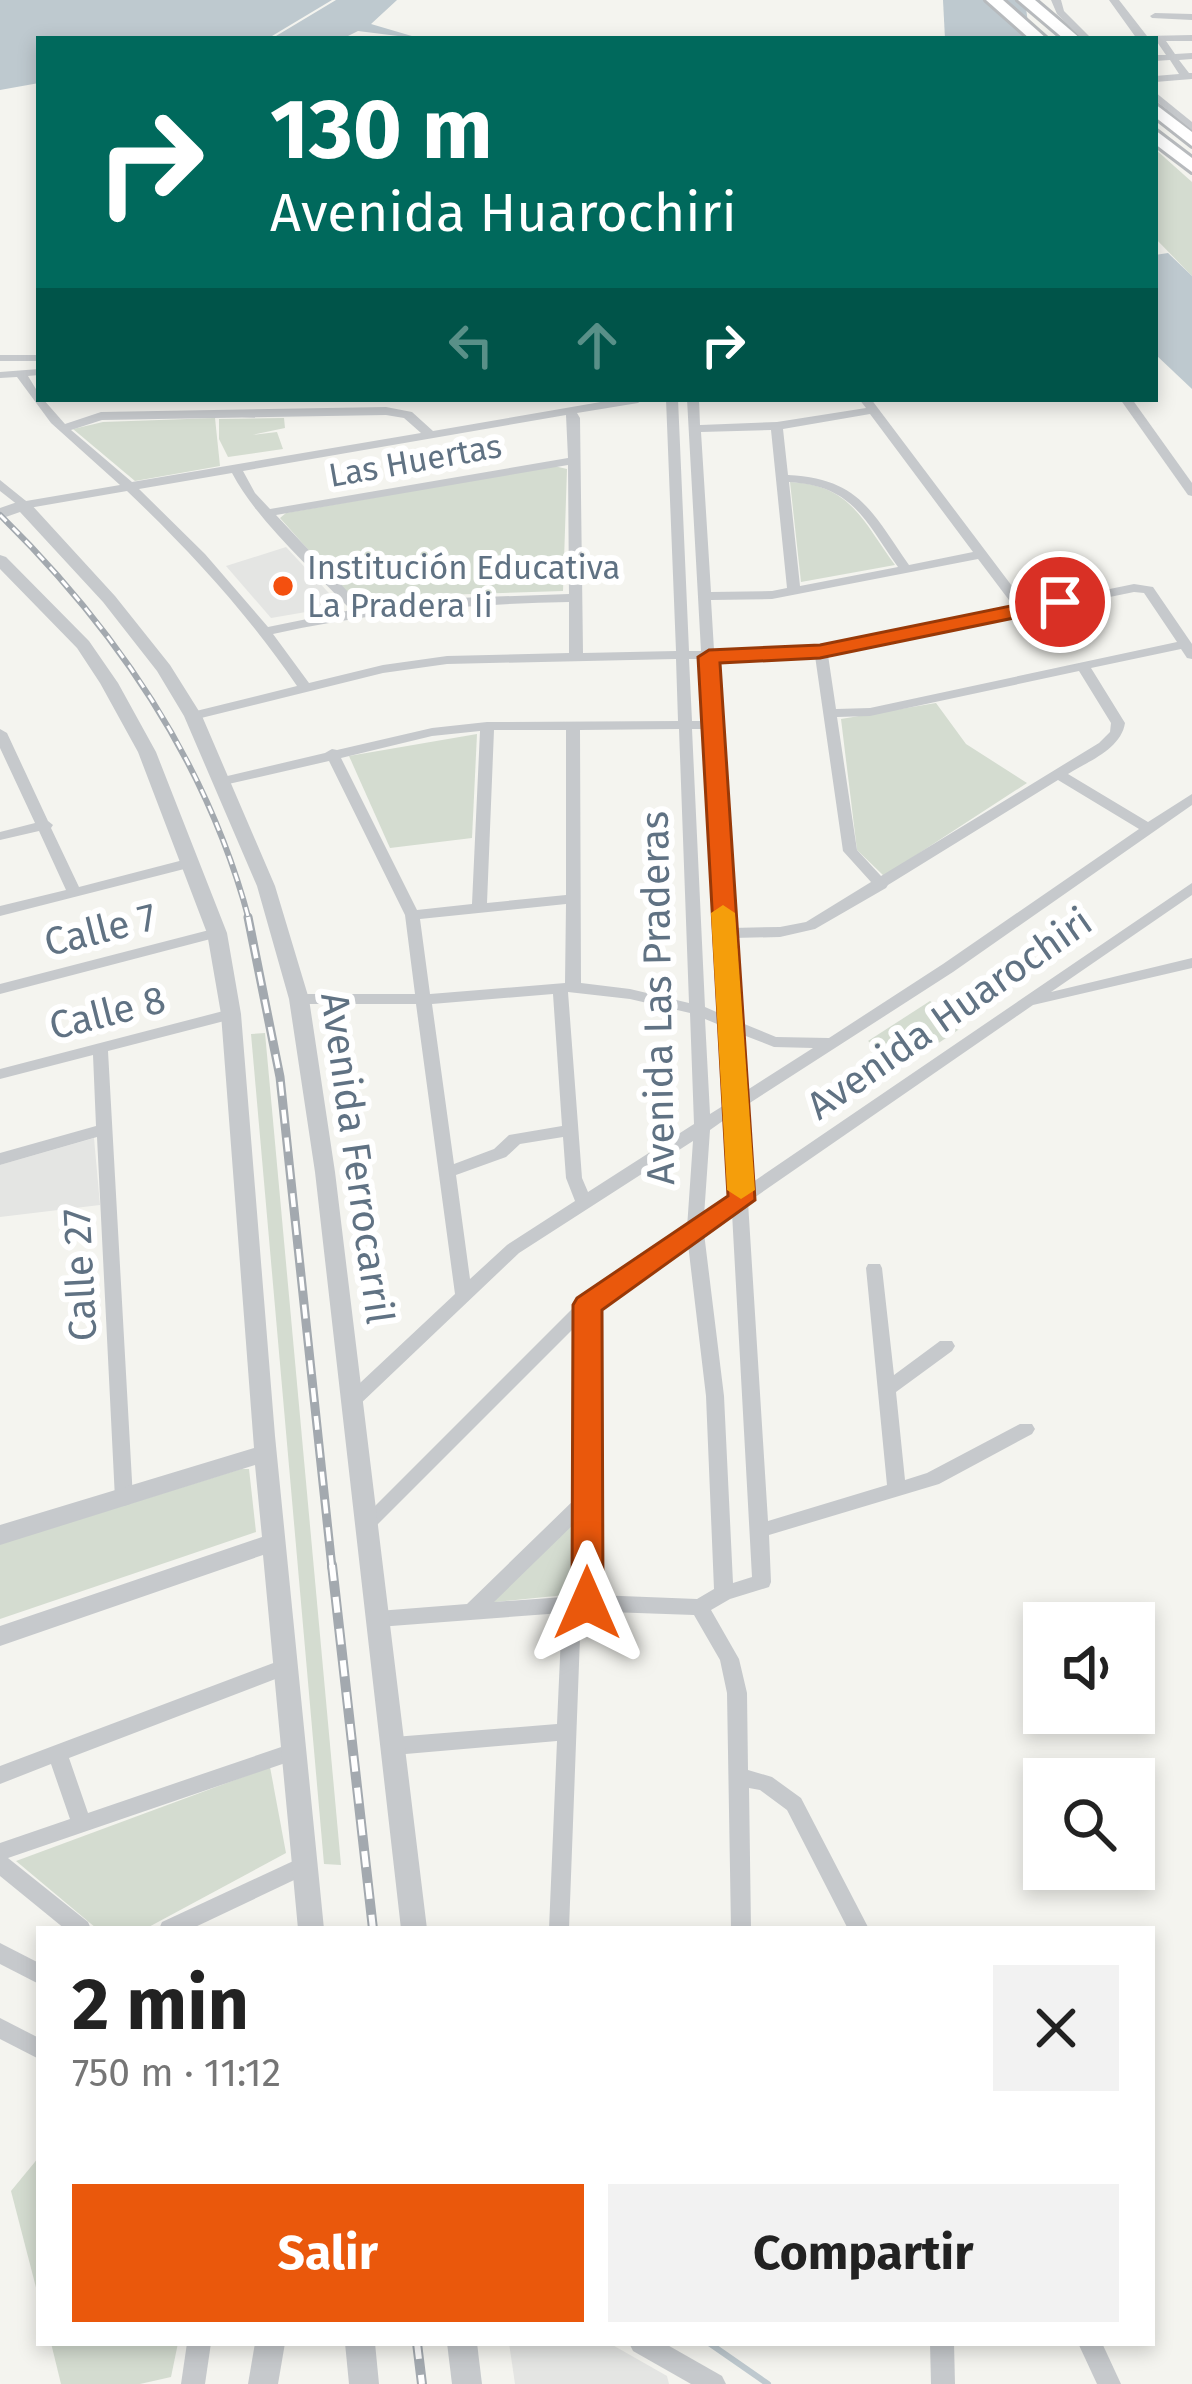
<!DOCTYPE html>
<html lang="es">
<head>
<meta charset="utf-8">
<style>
	body { margin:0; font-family:"Fira Sans",sans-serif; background:#f2f2f2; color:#222; height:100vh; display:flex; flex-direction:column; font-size:45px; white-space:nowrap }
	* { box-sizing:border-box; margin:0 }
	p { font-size:39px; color:#767676 }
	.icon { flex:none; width:66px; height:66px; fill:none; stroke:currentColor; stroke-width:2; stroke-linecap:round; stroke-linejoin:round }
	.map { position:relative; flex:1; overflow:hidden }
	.panel { position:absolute; left:36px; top:1926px; width:1119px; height:420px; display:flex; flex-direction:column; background:#fff; border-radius:0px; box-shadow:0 6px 18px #0003 }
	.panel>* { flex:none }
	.banner { position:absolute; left:36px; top:36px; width:1122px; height:366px; border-radius:0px; box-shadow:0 6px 18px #0003; background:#00695c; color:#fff; overflow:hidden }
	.tools { position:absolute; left:1023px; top:1602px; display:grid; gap:24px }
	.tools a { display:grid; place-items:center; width:132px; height:132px; border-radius:0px; background:#fff; box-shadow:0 6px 18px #0003; font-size:60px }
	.pin { position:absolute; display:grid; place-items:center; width:102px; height:102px; color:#fff; margin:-51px; border:6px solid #fff; border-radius:50%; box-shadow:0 3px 12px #0007 }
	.me { position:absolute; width:132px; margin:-66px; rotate:0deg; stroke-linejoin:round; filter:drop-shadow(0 0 9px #0008) }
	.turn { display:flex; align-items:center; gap:42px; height:252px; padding:0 36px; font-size:54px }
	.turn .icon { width:156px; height:156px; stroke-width:2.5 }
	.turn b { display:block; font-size:84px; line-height:102px }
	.lanes { display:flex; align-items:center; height:114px; padding:0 36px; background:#0003; justify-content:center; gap:60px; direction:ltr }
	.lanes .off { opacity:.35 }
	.round { display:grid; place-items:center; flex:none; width:126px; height:126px; border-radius:0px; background:#f2f2f2 }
	.overview { display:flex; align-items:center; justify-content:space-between; height:204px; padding:0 36px }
	h1 { font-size:72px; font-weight:700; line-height:90px }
	.action { display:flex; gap:24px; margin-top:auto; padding:24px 36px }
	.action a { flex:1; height:138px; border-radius:0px; background:#ea580c; color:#fff; font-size:48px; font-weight:700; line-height:138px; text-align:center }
	.action a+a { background:#f2f2f2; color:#222 }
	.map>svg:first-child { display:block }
</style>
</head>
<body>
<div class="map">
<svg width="1192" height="2384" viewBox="0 0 1192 2384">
	<rect width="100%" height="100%" fill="#f4f4ef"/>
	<g fill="#e4e5e3">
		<path d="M286 547 341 606 271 618 226 566Z"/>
		<path d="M94 1138 100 1205 0 1217V1165Z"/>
		<path d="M509 2343H609L667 2376 669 2384H515Z"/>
	</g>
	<g fill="#d4dcd0">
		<path d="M1155 149 1192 182V276L1155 238Z"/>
		<path d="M215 418 220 466 135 481 73 429 103 422Z"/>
		<path d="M284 418 285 428 252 435 277 432 283 449 228 457 219 439V419Z"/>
		<path d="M554 466 567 469 563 591 443 595 364 605 353 600 280 518 286 513Z"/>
		<path d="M790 482C851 485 862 520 895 565L801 582Z"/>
		<path d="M936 703 966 744 1027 783 884 876 857 850 841 719Z"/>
		<path d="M477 734 472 838 390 848 349 756Z"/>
		<path d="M930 1001 964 1026 904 1066 868 1041Z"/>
		<path d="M265 1033 341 1865 324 1864 251 1034Z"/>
		<path d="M241 1469H249L256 1532 0 1619V1544Z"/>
		<path d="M578 1519 575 1594 486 1603Z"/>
		<path d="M270 1767 286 1853 145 1929 96 1928 16 1861Z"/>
		<path d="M39 2157V2299L11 2191Z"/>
		<path d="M51 2343H178L171 2377 140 2384H61Z"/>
	</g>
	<g fill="#bec9cf">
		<path d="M0 0H332L267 39H39V83L0 90Z"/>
		<path d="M336 0H397L371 24 422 39 358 31 342 39H271Z"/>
		<path d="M943 0H1025L1030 39H945Z"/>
		<path d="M1168 253 1192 276V389L1155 354V255Z"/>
	</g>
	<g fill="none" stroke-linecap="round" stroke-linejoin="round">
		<path stroke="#bec9cf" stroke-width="6" d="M709 2343 768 2384"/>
		<defs>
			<g id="trunk">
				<path d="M986 0H1003L1047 39H1030Z"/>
				<path d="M1018 0H1035L1081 39H1064Z"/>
				<path d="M1155 104 1192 132V146L1155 117Z"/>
				<path d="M1155 130 1192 158V172L1155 144Z"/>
			</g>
		</defs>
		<use href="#trunk" stroke="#b7babd" stroke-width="6"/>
		<g fill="#c6c9cc" fill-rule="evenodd">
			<path d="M1051 0H1061L1064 11 1092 39H1082L1057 14Z"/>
			<path d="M1109 0H1119L1147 36 1192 35V41H1166L1175 54 1192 53V59L1179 60 1189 73H1192V79L1155 82V76L1179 74 1170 60 1155 61V55H1166L1155 39H1137Z"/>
			<path d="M1155 13 1192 14V20L1152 18 1150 16Z"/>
			<path d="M1155 92 1192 122V130L1155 100Z"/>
			<rect x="0" y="355" width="39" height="6"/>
			<path d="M39 369V375L28 376 39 394V399H43L65 424 101 412 386 407 412 412 433 431 618 399H644L638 403 577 413 580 418 583 653 676 651 666 399H678L689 651H701L687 399H699L700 425 777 422 866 408 859 399H871L1027 606 1134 584 1153 587 1192 644V659L1187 658 1181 649 1091 668 1125 723C1121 749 1089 761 1068 774L1148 822 1192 794V805L953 972 742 1108 747 1186 1192 883V895L1051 992 1192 958V968L1033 1005 748 1202 768 1521 887 1485 866 1268 868 1264H880L882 1268 894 1375 940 1341H952L955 1346 952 1351 896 1392 905 1480 927 1473 1020 1424H1032L1035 1429 1032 1434 939 1484 769 1535 771 1582 769 1587 730 1599 711 1610 739 1659 747 1693 748 1770 772 1777 801 1798 869 1929H848L787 1810 760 1790 749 1788 751 1929H731L727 1693 720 1660 694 1615 581 1611 569 1929H549L557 1741 394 1755 387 1752 384 1746 387 1740 394 1737 557 1724 562 1613 378 1627 371 1625 368 1619 371 1613 378 1611 467 1604 578 1496V1324L373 1529 366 1531 359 1529 357 1524 581 1300 687 1228 693 1141 519 1253 357 1407H345L342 1402 345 1397 455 1294 416 1004H299L291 999 299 994H415L405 915 329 761 224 785 217 781 219 778 325 753 332 749 337 750 432 728 487 722 678 721 676 659 447 664 383 673 193 720 188 719V713L297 686C248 614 190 551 127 491L23 509 0 491V480L26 501 120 485 51 423 17 377 0 378V372ZM870 414 973 552 909 565C871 511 860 479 788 475L783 429ZM386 415 404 418 421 433 132 482 71 430 102 420ZM566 415 568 458 270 509 255 493 243 471ZM771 430 787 588 772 591 711 592 701 432ZM568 465 569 594 457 598 364 609 276 515ZM232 473C258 522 312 569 351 610L268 627 205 554 139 489ZM789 482C853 486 864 519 898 567L800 586ZM978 559 1015 608 821 648 714 650 711 600 772 599ZM1134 592 1144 593 1177 642 870 708 836 709 828 655ZM569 602V653L447 656 383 665 309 683 273 634C371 612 469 604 569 602ZM815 656 843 851 871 882 806 922 780 927 731 928 715 658ZM689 659H701L705 721H692ZM1079 671 1111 723 1110 732 1099 743 881 876 857 850 837 717 870 716ZM679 729 689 1003 630 989 581 983 580 730ZM692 729H705L721 1014 705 1007ZM494 730H566V895L487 903ZM480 731 472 904 417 910 341 758 432 736ZM1058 780 1139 829 943 964 829 1038 776 1037 737 1021 732 938 780 937 815 929 886 888 888 885ZM566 904 565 983 430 994 420 919ZM568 992 630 999 690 1013 694 1124 588 1192 582 1178ZM553 994 562 1126 509 1135 494 1149 454 1164 432 1004ZM705 1019 722 1026 726 1104 710 1114ZM738 1033 774 1047 813 1048 741 1094ZM727 1118 731 1197 704 1216 710 1130ZM563 1137 566 1178 575 1201 507 1245 470 1279 456 1175 506 1157 520 1144ZM732 1213 752 1577 733 1583 724 1396 704 1233ZM688 1244 706 1396 714 1589 697 1599 596 1595V1308ZM578 1520V1596L494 1602Z"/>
			<path d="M1120 399H1132L1192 483V496L1188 495Z"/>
			<path d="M0 729 7 733 48 821 53 825 51 828 79 887 191 858 196 860 198 863 196 866 0 916V906L66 890 39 831 0 840V832L35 823 0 748Z"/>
			<path d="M217 928 224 933 222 936 0 994V984Z"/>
			<path d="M231 1009 236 1010 239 1014 236 1018 108 1051 133 1499 130 1504 124 1506 118 1504 115 1499 97 1137 0 1165V1153L96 1126 93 1055 0 1079V1069Z"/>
			<path d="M284 1659 291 1661 294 1667 291 1673 69 1758 88 1813 293 1743 300 1746 303 1752 300 1758 8 1858 88 1922 91 1929H65L0 1876V1843L70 1819 51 1764 0 1784V1766Z"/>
			<path d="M304 1856 311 1858 314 1865 311 1872 191 1929H159L162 1922Z"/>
			<path d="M0 1943 39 1963V1984L0 1964Z"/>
			<path d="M0 2018 39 2038V2059L0 2039Z"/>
			<path d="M187 2343H211L205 2384H181Z"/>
			<path d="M629 2343H664L722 2376 726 2384H691L633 2351Z"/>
			<path d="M930 2343H954L955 2384H931Z"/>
			<path d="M1078 2343H1102L1121 2384H1097Z"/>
		</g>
		<g fill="#c6c9cc" fill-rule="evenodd">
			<path d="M23 500 29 502 115 596 170 665 202 716 275 886 309 999 335 1172 427 1929H401L315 1172 289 999 257 886 184 716 157 671 103 602 20 512 0 519V508Z"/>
			<path d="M0 555 6 557 89 641 118 683 156 752 227 933 241 1014 275 1436 324 1929H298L263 1555 0 1646V1626L262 1537 255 1465 0 1545V1525L254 1448 221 1014 207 933 138 752 100 683 77 648 0 569Z"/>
			<path d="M255 2343H285L278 2384H248Z"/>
			<path d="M345 2343H375L379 2384H349Z"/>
			<path d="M447 2343H477L482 2384H452Z"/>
		</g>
		<use href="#trunk" fill="#fff" fill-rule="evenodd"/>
		<defs>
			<path id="rail-far2" d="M0 515C116 629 207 761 249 920"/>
			<path id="rail-far1" d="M248 917 280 1077 332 1568"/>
			<g id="rail">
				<path d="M332 1565 373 1929"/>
				<path d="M417 2343 422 2384"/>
			</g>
		</defs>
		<use href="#rail-far2" stroke="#a3a9af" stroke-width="6"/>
		<use href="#rail-far1" stroke="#a3a9af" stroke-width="9"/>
		<use href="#rail" stroke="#a3a9af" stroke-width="10"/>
		<use href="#rail-far2" stroke="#fff" stroke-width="3" stroke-dasharray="9" stroke-linecap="butt"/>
		<use href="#rail-far1" stroke="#fff" stroke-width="4.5" stroke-dasharray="14" stroke-linecap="butt"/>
		<use href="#rail" stroke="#fff" stroke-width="6" stroke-dasharray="16" stroke-linecap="butt"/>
	</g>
	<path fill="#ea580c" stroke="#983908" stroke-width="3" d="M1060 596 1071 602 1067 607 820 658 720 663 755 1200 602 1310 603 1603 599 1612 587 1616 576 1612 572 1603 573 1305 577 1298 728 1196 698 657 709 650 820 645Z"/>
	<path fill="#f59e0b" d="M723 905 735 913 755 1190 741 1199 727 1190 711 913Z"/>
	<circle fill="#f4500f" stroke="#fff" stroke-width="4.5" cx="283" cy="586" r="12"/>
	<g text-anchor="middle" stroke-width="12" stroke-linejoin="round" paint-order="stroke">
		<g font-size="33" fill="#607283" stroke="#fff">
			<text transform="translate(415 460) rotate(-10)" y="12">Las Huertas</text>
		</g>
		<g font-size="33" fill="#607283" stroke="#fff" text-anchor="start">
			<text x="307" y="579">Institución Educativa<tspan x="307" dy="38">La Pradera Ii</tspan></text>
		</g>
		<g font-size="39" fill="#607283" stroke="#fff">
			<text transform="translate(100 929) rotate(-14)" y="14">Calle 7</text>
			<text transform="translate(657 998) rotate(-91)" y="14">Avenida Las Praderas</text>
			<text transform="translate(107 1012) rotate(-14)" y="14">Calle 8</text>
			<text transform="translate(949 1013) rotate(-35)" y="14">Avenida Huarochiri</text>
			<text transform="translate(358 1158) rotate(82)" y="14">Avenida Ferrocarril</text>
			<text transform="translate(79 1275) rotate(-93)" y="14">Calle 27</text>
		</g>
	</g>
</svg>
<div class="tools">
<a><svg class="icon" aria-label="sound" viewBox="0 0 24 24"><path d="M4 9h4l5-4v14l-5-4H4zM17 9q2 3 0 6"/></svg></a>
<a><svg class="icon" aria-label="search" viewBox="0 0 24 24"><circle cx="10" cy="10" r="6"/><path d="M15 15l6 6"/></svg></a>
</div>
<div class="pin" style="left:1060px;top:602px;background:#d93025"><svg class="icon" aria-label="arrive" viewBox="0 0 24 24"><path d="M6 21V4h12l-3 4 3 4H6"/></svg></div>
<svg class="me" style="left:587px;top:1603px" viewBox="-20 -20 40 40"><path d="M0-17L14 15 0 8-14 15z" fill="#ea580c" stroke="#fff" stroke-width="4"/></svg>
<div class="banner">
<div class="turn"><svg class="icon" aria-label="right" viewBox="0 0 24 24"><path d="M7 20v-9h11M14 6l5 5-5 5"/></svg><div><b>130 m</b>Avenida Huarochiri</div></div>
<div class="lanes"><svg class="icon off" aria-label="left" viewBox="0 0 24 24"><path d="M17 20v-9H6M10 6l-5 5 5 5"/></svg><svg class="icon off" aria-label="ahead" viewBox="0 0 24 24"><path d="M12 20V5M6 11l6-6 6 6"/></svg><svg class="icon" aria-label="right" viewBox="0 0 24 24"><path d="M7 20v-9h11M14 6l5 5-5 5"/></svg></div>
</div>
<section class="panel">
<div class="overview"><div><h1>2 min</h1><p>750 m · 11:12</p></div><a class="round"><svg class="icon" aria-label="close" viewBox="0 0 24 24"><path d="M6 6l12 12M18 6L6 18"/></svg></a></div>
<div class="action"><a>Salir</a><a>Compartir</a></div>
</section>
</div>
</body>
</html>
